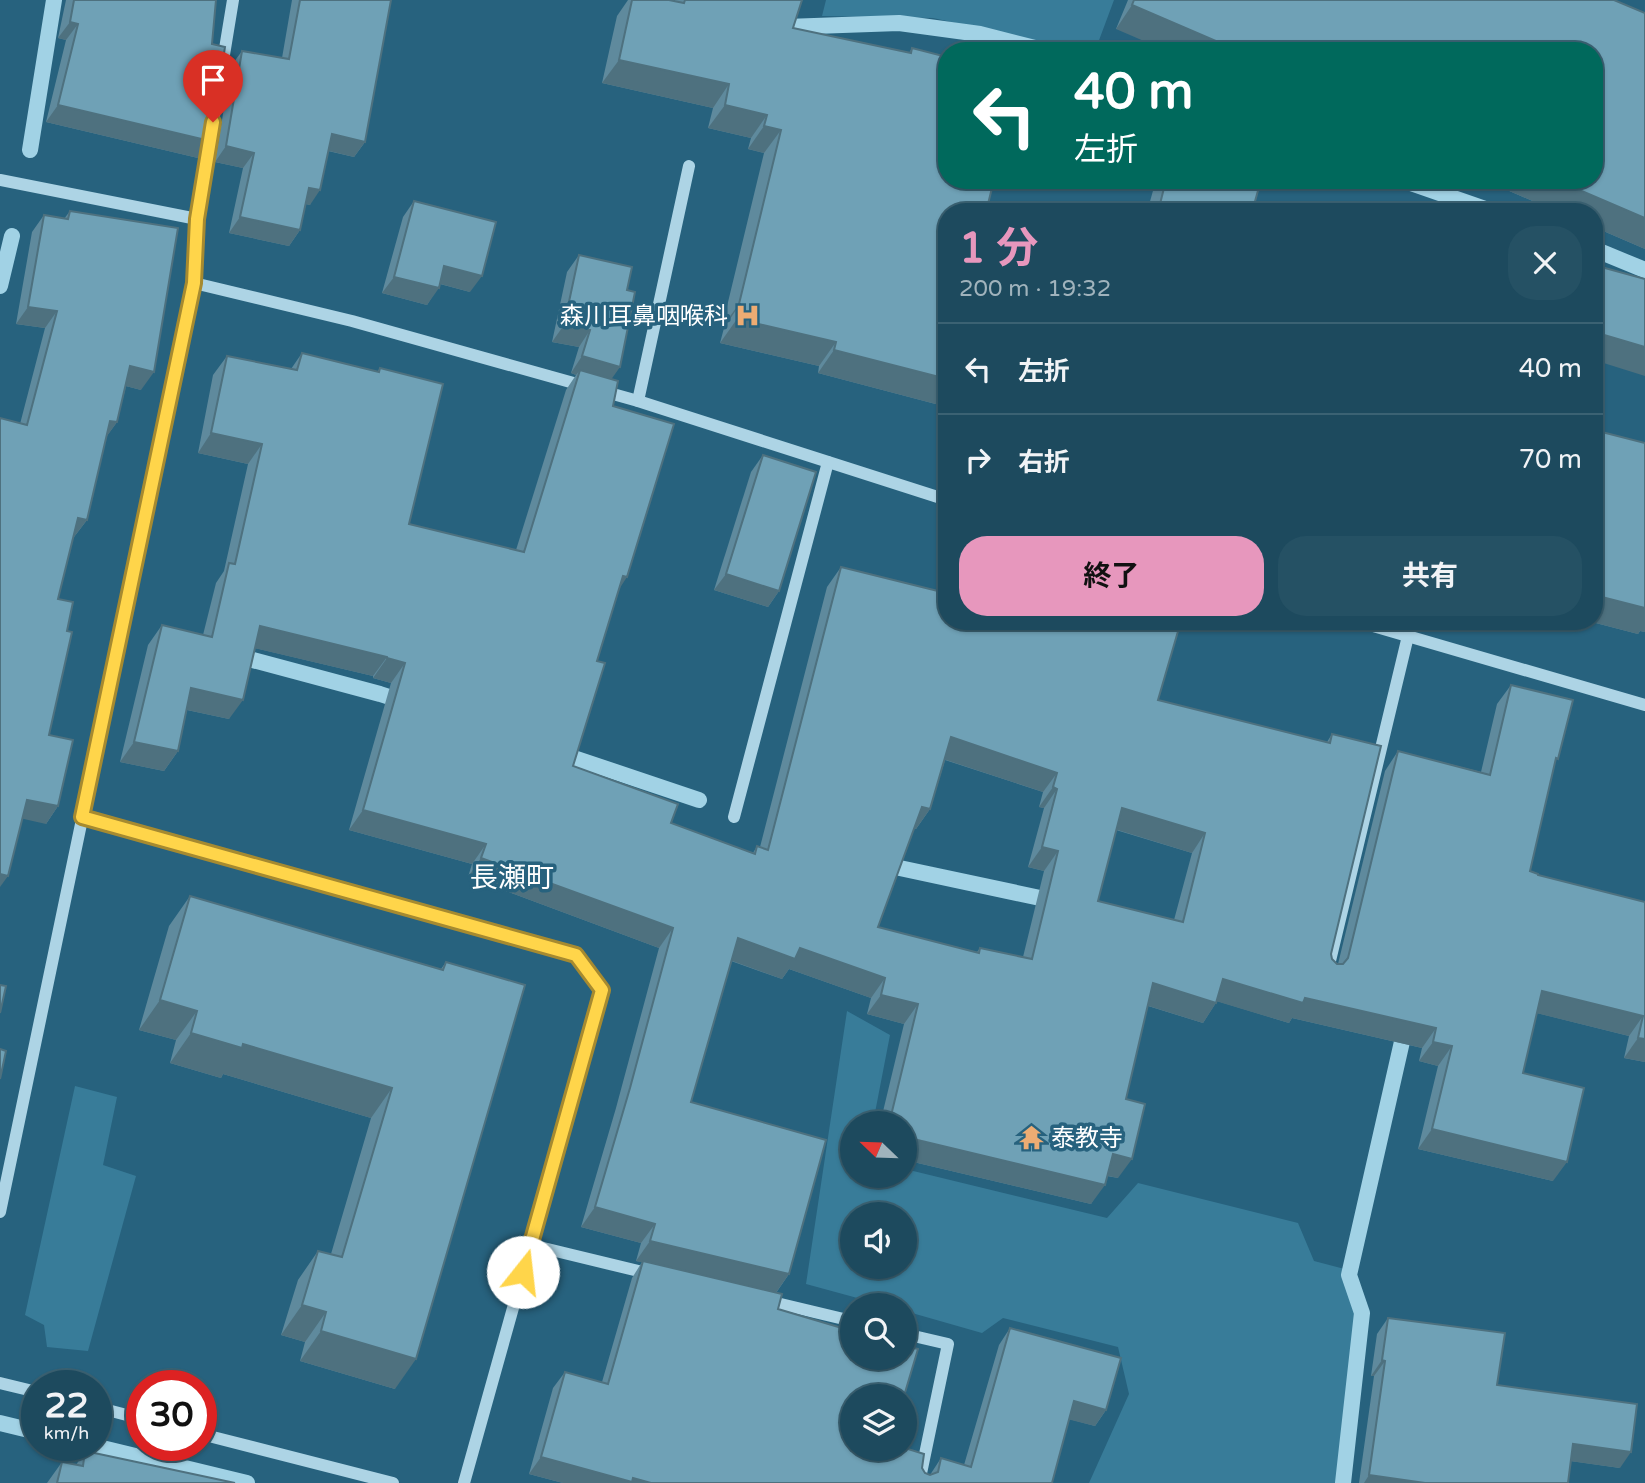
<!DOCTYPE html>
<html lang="ja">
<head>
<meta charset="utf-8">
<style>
	body { margin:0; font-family:"Varela Round","Noto Sans JP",sans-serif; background:#255164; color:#f1f3f6; height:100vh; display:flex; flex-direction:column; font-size:26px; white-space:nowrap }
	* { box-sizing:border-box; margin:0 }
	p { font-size:23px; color:#a0b3bc }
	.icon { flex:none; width:38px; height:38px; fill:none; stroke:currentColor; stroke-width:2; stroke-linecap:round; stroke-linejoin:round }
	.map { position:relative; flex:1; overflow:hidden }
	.side { position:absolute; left:938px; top:203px; width:665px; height:427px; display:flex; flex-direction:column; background:#1d4a5e; border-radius:28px; box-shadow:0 2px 5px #0004,0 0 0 2px #3b6273 }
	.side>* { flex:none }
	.guide { position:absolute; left:938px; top:42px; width:665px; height:147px; border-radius:28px; box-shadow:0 2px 5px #0004,0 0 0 2px #3b6273; background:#00695c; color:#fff; overflow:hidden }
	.needle { width:46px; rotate:293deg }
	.fabs { position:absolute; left:840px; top:1111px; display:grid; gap:14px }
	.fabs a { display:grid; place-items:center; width:77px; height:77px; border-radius:50%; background:#1d4a5e; box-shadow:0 2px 5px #0004,0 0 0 2px #3b6273; font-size:35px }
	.speed { position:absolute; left:21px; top:1370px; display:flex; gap:14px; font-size:35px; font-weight:700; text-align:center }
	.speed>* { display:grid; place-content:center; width:91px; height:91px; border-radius:50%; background:#1d4a5e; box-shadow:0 2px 5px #0004,0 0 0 2px #3b6273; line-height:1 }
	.speed small { font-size:18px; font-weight:400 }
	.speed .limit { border:10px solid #d22; background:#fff; color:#111 }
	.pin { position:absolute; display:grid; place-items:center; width:60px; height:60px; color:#fff; margin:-72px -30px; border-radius:50% 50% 50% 0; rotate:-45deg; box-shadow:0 0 7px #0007 }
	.pin .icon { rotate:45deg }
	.me { position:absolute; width:77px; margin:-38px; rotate:16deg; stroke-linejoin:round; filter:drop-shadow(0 0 5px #0008) }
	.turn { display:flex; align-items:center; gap:24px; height:147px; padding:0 21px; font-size:32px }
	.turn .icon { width:91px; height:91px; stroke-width:2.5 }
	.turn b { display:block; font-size:49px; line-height:60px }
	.round { display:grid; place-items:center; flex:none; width:74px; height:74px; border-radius:28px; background:#255164 }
	.overview { display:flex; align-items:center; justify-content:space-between; height:119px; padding:0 21px }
	h1 { font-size:42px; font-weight:700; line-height:52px; color:#e797bd }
	.button { display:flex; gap:14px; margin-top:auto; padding:14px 21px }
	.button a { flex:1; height:80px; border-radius:28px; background:#e797bd; color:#111; font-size:28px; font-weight:700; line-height:80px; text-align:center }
	.button a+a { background:#255164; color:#f1f3f6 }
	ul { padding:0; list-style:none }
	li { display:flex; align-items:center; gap:21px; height:91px; padding:0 21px; border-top:2px solid #3b6273 }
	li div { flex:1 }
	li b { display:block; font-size:26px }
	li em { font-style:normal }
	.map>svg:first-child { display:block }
</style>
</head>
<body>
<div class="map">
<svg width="1645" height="1483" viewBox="0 0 1645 1483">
	<rect width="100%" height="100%" fill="#27627e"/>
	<g fill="#387c99" fill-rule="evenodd">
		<path d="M826 0H1114L1095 51H1083L933 18 822 16Z"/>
		<path d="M847 1011 890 1035 873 1123 852 1124V1176H905V1169L1107 1218 1138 1183 1298 1223 1314 1261 1356 1272 1365 1309 1348 1483H1089L1129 1394 1118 1347 1003 1318 982 1333 905 1311V1306L883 1305 806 1284ZM852 1214H905V1267H852Z"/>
		<path d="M75 1086 117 1097 103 1165 136 1176 88 1351 47 1347 44 1325 25 1315Z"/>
	</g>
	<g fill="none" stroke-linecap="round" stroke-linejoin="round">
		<g stroke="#a1d2e5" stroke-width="16">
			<path d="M774 23 786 27 899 23 980 34 1047 51"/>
			<path d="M30 150 54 0"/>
			<path d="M1402 180 1494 212"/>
			<path d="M1594 249 1645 270"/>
			<path d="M0 286 12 236"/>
			<path d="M234 655 380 694 405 702"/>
			<path d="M556 752 699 800"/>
			<path d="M879 862 895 867 1059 902"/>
			<path d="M0 1423 37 1432"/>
			<path d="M94 1446 247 1483"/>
			<path d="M1343 1483 1362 1313 1349 1275 1406 1024"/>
		</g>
		<g stroke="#add4e5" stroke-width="12">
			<path d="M0 180 197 219"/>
			<path d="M194 283 352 321 638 401 947 500"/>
			<path d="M638 401 689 166"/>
			<path d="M1356 621 1645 705"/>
			<path d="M82 817 576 955 602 990 464 1483"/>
			<path d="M734 817 828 462"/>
			<path d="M1328 969 1408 636"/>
			<path d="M0 1212 194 283 197 219 233 0"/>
			<path d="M531 1245 651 1274"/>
			<path d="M764 1300 852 1321"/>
			<path d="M905 1334 948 1344 919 1483"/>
			<path d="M0 1383 37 1392"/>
			<path d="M96 1407 142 1419"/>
			<path d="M201 1434 393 1483"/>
		</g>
	</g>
	<g fill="#5f8a9d" fill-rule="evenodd">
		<path d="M66 0H216L212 44 210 141 198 158 46 122 66 40 58 38Z"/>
		<path d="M292 0H391L365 142 354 157 328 151 310 205 306 204 300 230 289 246 229 233 243 168 215 162 231 66 242 51 282 58Z"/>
		<path d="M628 0H669L675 1V0H802L793 28 909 53 912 48 947 212V407L818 373 819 366 720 343 724 328 722 327 764 153 748 149 751 138 708 128 713 108 602 83 617 16Z"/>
		<path d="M1128 0H1614L1645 13V249L1594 227V212H1558L1484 180H1594V51L1116 29Z"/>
		<path d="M1156 180H1261L1252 212H1147Z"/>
		<path d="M414 201 470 292 440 284 427 305 382 293 403 217Z"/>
		<path d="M70 211 141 390 126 386 117 422 106 437 87 520 74 537H73L58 599 67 631 49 735 58 806 46 824 20 424 45 328 16 324 32 232 44 215 64 219Z"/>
		<path d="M579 255 627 290 611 379 619 589 597 661 573 766 671 823 753 853 757 846 760 847 827 587 841 567 938 591 947 561V621L1158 700 1327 742 1332 734 1331 954 1332 959 1338 964 1385 771 1398 751 1481 772 1497 704 1511 685 1555 764 1530 871 1538 875 1645 902V1062L1624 1058 1629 1036 1537 1013 1523 1073 1553 1181 1418 1149 1438 1066 1419 1061 1422 1048 1292 1018 1289 1023 1217 1001 1203 1023 1148 1006 1126 1099 1118 1178 1107 1176 1091 1204 905 1160V1124H880L904 1024 867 1014 871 998 789 969 782 979 731 961 691 1102 789 1274 776 1293 778 1309 852 1449 922 1468 925 1473 930 1475 941 1458 964 1465 999 1345 1010 1328 1106 1410 1095 1426 1069 1419 1052 1483H563L529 1474 553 1388 565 1372 602 1382 632 1278 642 1262 636 1261 641 1243 581 1227 616 1108 659 948 468 877 472 864 349 830 391 683 373 678V676L255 648 229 719 187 710 178 751 164 771 120 762 148 645 162 625 203 635 216 583 224 571 248 464 198 453 213 375 227 356 291 369 302 353 377 372 380 368 409 524 516 550 566 390 576 375 571 373 579 347 552 342 567 272ZM945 760 1043 792 1039 807 1044 808 1028 867 1044 871 1023 957 980 948 977 952 878 927 914 829H916L930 809ZM1116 830 1192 853 1174 920 1098 901Z"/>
		<path d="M1594 430 1645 443V632L1640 631 1638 634 1588 621H1594Z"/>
		<path d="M763 455 779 591 768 607 714 590 751 472Z"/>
		<path d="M190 896 441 969 446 962 395 1389 300 1361 305 1342 281 1335 298 1280 318 1251 331 1254 371 1118 223 1074 221 1078 170 1063 176 1040 139 1030 169 926Z"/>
		<path d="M1388 1318 1497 1385 1620 1468 1571 1461 1568 1483H1359L1374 1376H1371L1377 1334Z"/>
		<path d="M85 1451 235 1483H47L62 1462 76 1465Z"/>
	</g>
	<g fill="#4e717f">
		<path d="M1132 5 1239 51H1167L1116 29Z"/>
		<path d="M70 22 78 24 66 40 58 38Z"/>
		<path d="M619 60 729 84 713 108 602 83Z"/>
		<path d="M58 105 210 141 198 158 46 122Z"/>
		<path d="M725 105 767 115 751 138 708 128Z"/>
		<path d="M764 126 781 130 764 153 748 149Z"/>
		<path d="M332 134 365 142 354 157 321 149Z"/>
		<path d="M226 146 254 153 243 168 215 162Z"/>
		<path d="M1484 180H1556L1645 218V249L1594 227V212H1558Z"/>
		<path d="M309 188 320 190 310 205 299 203Z"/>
		<path d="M240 217 300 230 289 246 229 233Z"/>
		<path d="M444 266 482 276 470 292 433 282Z"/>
		<path d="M394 277 439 288 427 305 382 293Z"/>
		<path d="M739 304H740L724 328 722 327Z"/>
		<path d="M28 307 57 311 45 328 16 324Z"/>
		<path d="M737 319 836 342 819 366 720 343Z"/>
		<path d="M564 325 590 330 579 347 552 342Z"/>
		<path d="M1594 332 1645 347V376L1594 360Z"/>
		<path d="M834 350 947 379V407L818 373Z"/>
		<path d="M582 356 620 367 608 384 580 370 576 375 571 373Z"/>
		<path d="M130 366 154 372 141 390 118 384Z"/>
		<path d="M110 421 117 422 105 439Z"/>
		<path d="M211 433 262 444 248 464 198 453Z"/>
		<path d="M78 518 87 520 74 537 65 535Z"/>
		<path d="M1594 553 1601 555 1594 565Z"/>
		<path d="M726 574 779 591 768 607 714 590Z"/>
		<path d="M623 576 627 577 614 597Z"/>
		<path d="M1594 595 1645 608V632L1640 631 1638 634 1588 621H1594Z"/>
		<path d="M260 626 387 657 373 676 246 646Z"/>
		<path d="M387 658 405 663 391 683 373 678Z"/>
		<path d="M191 688 243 700 229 719 178 708Z"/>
		<path d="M951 737 1057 773 1043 792 937 757Z"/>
		<path d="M134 742 178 751 164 771 120 762Z"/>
		<path d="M1053 787 1057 789 1044 808 1039 807Z"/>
		<path d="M27 800 58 806 46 824 15 817Z"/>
		<path d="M922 807 930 809 916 829 908 827Z"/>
		<path d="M1122 808 1205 833 1192 853 1108 827Z"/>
		<path d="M363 810 486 844 472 864 349 830Z"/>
		<path d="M1042 847 1058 851 1044 871 1028 867Z"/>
		<path d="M481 858 673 928 659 948 468 877Z"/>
		<path d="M0 874 8 876 0 887Z"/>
		<path d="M738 938 800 948 885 978 871 998 789 969 782 979 724 958Z"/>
		<path d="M1223 979 1436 1028 1422 1048 1292 1018 1289 1023 1209 999Z"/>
		<path d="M1153 983 1216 1003 1203 1023 1139 1003Z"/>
		<path d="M1542 991 1643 1016 1629 1036 1528 1011Z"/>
		<path d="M881 995 918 1004 904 1024 867 1014Z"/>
		<path d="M160 1000 197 1011 176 1040 139 1030Z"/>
		<path d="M191 1033 243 1044 392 1088 371 1118 223 1074 221 1078 170 1063Z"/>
		<path d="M1638 1038 1645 1039V1062L1624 1058Z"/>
		<path d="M1433 1042 1452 1046 1438 1066 1419 1061Z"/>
		<path d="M1432 1129 1567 1162 1553 1181 1418 1149Z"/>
		<path d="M905 1137 1105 1185 1091 1204 905 1160Z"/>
		<path d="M1113 1154 1132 1159 1118 1178 1099 1174Z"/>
		<path d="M595 1207 655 1224 641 1243 581 1227Z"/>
		<path d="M650 1241 789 1274 775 1294 636 1261Z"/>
		<path d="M302 1305 326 1312 305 1342 281 1335Z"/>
		<path d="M321 1331 416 1359 395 1389 300 1361Z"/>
		<path d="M1382 1360 1385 1361 1374 1376H1371Z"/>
		<path d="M1074 1401 1106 1410 1095 1426 1063 1418Z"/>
		<path d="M1573 1444 1631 1452 1620 1468 1562 1460Z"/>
		<path d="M541 1457 633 1478 651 1483H563L529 1474Z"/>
		<path d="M1369 1475 1425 1483H1364Z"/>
	</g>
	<g fill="#6fa1b6" stroke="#4e717f" stroke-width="2" fill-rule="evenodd">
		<path d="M74 0H216L212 44 225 47 210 141 58 105 78 24 70 22Z"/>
		<path d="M300 0H391L365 142 332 134 320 190 309 188 300 230 240 217 254 153 226 146 242 51 289 59Z"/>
		<path d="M632 0H669L684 3 685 0H802L793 28 911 53 912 48 947 57V180H994L986 212H947V379L834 350 836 342 737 319 740 304H739L781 130 764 126 767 115 725 105 729 84 619 60Z"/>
		<path d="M1134 0H1614L1645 13V218L1556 180H1594V51H1239L1132 5Z"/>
		<path d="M1166 180H1261L1252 212H1158Z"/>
		<path d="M414 201 496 222 482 276 444 266 439 288 394 277Z"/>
		<path d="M70 211 178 228 154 372 130 366 117 422 110 421 87 520 78 518 58 599 73 602 67 631 72 632 49 735 73 740 58 806 27 800 8 876 0 874V418L27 425 57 311 28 307 44 215 68 219Z"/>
		<path d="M579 255 632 267 627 290 635 292 620 367 582 356 590 330 564 325Z"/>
		<path d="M1594 265 1645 279V347L1594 332Z"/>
		<path d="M302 353 379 372 380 368 443 384 409 524 524 552 580 370 618 381 613 406 674 424 627 577 623 576 597 661 605 663 573 766 678 804 671 823 755 854 757 846 768 850 841 567 946 593 947 589V621H1181L1158 700 1330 743 1332 734 1381 746 1331 954 1332 959 1337 964H1343L1348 958 1398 751 1490 775 1511 685 1573 700 1558 759 1556 758 1530 871 1538 874V875L1645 902V1039L1638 1038 1643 1016 1542 991 1523 1073 1584 1088 1567 1162 1432 1129 1452 1046 1433 1042 1436 1028 1305 998 1303 1003 1223 979 1216 1003 1153 983 1126 1099 1145 1104 1132 1159 1113 1154 1105 1185 905 1137V1124H889L918 1004 881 995 885 978 800 948 795 959 738 938 691 1102 826 1140 789 1274 650 1241 655 1224 595 1207 630 1088 673 928 481 858 486 844 363 810 405 663 387 658V657L260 626 243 700 191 688 178 751 134 742 162 625 212 637 229 563 235 564 262 444 211 433 227 356 297 370ZM951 737 1057 773 1053 787 1057 789 1042 847 1058 851 1032 959 980 948 979 953 878 927 922 807 930 809ZM1122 808 1205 833 1183 922 1098 901Z"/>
		<path d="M1594 430 1645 443V608L1594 595V580L1601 555 1594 553Z"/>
		<path d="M763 455 816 472 779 591 726 574Z"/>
		<path d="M190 896 443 970 446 962 525 985 416 1359 321 1331 326 1312 302 1305 318 1251 342 1257 392 1088 243 1044 242 1048 191 1033 197 1011 160 1000Z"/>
		<path d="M0 985 6 986 0 1013Z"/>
		<path d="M0 1049 6 1051 0 1079Z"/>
		<path d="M643 1261 782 1294 778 1309 852 1331V1358H905V1346L918 1349 904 1396H852V1449H905V1448L924 1454 922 1468 925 1473 930 1475 938 1472 941 1458 971 1467 1010 1328 1121 1358 1106 1410 1074 1401 1052 1483H651L633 1478 632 1482 541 1457 565 1372 608 1384Z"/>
		<path d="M1388 1318 1505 1333 1497 1385 1637 1404 1631 1452 1573 1444 1568 1483H1425L1369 1475 1385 1361 1382 1360Z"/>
		<path d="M85 1451 235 1483H57L62 1462 83 1466Z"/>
	</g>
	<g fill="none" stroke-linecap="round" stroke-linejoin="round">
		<defs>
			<path id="route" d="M213 122 197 219 194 283 82 817 576 955 602 990 523 1272"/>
		</defs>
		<use href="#route" stroke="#a68a30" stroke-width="18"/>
		<use href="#route" stroke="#ffd54a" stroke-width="12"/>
	</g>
	<defs>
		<symbol id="hospital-bare" viewBox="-9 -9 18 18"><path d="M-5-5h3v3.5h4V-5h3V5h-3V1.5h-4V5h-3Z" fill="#edac73" stroke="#27627e" stroke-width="2.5" paint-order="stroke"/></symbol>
		<symbol id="temple-bare" viewBox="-9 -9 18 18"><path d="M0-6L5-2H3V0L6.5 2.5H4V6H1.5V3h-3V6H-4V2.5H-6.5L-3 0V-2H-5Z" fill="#edac73" stroke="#27627e" stroke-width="2.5" paint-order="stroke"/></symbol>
	</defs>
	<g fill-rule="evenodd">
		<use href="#hospital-bare" x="730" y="298" width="35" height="35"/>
		<use href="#temple-bare" x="1014" y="1120" width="35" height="35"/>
	</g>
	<g text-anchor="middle" stroke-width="7" stroke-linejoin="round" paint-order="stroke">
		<g font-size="24" fill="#fff" stroke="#27627e" text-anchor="end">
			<text x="728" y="324">森川耳鼻咽喉科</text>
			<text x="1051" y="1146" text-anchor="start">泰教寺</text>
		</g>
		<g font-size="28" fill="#fff" stroke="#27627e">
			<text x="512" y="887">長瀬町</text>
		</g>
	</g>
</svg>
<div class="fabs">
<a><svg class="needle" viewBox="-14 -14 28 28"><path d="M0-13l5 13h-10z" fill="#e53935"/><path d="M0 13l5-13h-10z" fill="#a0b3bc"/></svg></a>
<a><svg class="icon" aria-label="sound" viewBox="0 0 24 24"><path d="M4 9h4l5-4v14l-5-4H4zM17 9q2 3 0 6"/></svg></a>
<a><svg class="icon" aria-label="search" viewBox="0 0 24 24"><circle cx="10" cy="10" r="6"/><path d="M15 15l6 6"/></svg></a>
<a><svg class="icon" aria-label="layers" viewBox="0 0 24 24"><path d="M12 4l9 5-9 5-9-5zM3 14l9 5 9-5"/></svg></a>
</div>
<div class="speed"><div>22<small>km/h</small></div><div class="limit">30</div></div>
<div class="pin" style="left:213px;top:122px;background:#d93025"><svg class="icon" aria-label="arrive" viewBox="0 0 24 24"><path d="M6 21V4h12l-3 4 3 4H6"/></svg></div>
<svg class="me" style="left:523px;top:1272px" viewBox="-20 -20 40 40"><circle r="19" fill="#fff"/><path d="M0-13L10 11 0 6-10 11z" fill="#ffd54a"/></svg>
<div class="guide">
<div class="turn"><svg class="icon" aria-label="left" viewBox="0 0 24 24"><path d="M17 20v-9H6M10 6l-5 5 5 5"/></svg><div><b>40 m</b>左折</div></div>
</div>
<section class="side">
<div class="overview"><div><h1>1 分</h1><p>200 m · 19:32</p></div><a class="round"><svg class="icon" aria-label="close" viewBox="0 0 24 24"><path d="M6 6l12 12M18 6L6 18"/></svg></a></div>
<ul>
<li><svg class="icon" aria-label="left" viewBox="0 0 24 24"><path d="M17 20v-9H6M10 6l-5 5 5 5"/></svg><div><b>左折</b></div><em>40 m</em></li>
<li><svg class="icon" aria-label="right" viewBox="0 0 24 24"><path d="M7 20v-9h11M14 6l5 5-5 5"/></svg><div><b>右折</b></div><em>70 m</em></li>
</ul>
<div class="button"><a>終了</a><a>共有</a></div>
</section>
</div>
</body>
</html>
